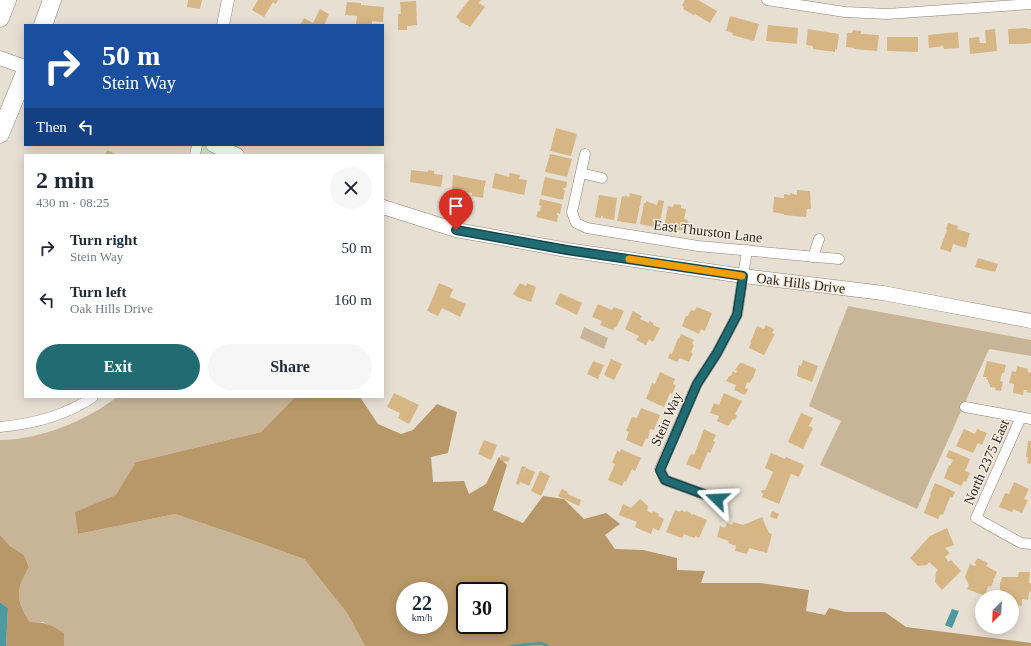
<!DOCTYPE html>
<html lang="en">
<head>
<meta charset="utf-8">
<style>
	body { margin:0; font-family:"Times New Roman",serif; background:#f6f6f7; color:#1f2937; height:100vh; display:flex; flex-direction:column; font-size:15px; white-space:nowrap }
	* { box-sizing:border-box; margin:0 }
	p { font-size:13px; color:#747a83 }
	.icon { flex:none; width:22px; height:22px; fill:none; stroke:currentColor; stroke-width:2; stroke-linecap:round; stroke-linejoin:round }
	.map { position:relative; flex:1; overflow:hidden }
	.sheet { position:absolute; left:24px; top:154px; width:360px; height:244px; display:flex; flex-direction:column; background:#fff; border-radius:0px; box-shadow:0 2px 10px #0003 }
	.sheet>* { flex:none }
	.banner { position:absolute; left:24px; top:24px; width:360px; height:122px; border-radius:0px; box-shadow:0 2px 10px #0003; background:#1a4fa0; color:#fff; overflow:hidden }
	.needle { width:26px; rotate:204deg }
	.controls { position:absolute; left:975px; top:590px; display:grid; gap:8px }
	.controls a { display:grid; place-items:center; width:44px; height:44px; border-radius:50%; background:#fff; box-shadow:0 2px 10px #0003; font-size:20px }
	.speed { position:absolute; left:396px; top:582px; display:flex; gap:8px; font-size:20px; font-weight:700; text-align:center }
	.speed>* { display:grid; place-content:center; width:52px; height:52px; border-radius:50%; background:#fff; box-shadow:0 2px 10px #0003; line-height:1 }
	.speed small { font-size:10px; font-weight:400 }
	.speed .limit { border:2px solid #111; border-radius:6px; background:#fff; color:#111 }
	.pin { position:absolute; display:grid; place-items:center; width:34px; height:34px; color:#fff; margin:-41px -17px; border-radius:50% 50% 50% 0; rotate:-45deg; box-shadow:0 0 4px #0007 }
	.pin .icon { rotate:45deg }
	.me { position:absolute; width:44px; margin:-22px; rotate:291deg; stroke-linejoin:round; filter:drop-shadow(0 0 3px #0008) }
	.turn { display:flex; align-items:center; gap:14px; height:84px; padding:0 12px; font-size:18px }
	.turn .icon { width:52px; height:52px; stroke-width:2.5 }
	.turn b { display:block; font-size:28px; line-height:34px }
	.then { display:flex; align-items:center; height:38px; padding:0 12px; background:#0003; gap:8px; font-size:15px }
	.round { display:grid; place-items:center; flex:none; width:42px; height:42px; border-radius:21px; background:#f6f6f7 }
	.overview { display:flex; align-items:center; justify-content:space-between; height:68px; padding:0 12px }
	h1 { font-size:24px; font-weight:700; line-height:30px }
	.cta { display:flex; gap:8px; margin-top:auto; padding:8px 12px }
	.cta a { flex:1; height:46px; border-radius:24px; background:#216c73; color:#fff; font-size:16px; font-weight:700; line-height:46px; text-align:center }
	.cta a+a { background:#f6f6f7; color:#1f2937 }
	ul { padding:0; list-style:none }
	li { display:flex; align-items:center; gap:12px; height:52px; padding:0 12px }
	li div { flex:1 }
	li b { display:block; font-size:15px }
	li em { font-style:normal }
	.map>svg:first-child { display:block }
</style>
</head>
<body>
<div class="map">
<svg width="1031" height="646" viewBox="0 0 1031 646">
	<rect width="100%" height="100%" fill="#e7dfd2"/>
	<g fill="#c8b598">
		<path d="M848 306 1031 340V356L989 349 917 509 820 465 841 421 809 406Z"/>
		<path d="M584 327 608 338 604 349 580 338Z"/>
		<path d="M117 397 294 398 261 432 136 462 117 495 76 512 78 534 175 514 243 537 304 559 347 613 365 646H64V633L43 622H30C15 599 16 590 29 567L24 555 10 546 0 535V440C39 440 86 421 117 397Z"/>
	</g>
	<g fill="#b89868" fill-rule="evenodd">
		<path d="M295 397H360L378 424 401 434 413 430 437 404 457 412 448 453 431 457 433 482 464 481 469 494 486 484 499 457 507 465 493 510 523 523 543 496 564 499 584 519 606 513 620 524 605 535 615 549 643 550 677 558V570L705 571 701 583H760L809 590 806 611 825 615 829 608 846 612H885L906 627 1031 643V646H365L347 613 304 559 243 537 175 514 78 534 75 512 116 495 136 462 261 432ZM405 591H439V625H405ZM465 591H499V625H465Z"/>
		<path d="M0 535 10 546 24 555 29 567C16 590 15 599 30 622 45 622 52 625 64 633V646H6L8 608 0 602Z"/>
	</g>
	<g fill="#4e98a0">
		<path d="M0 602 8 608 6 646H0Z"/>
		<path d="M952 609 959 611 952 628 945 625Z"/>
	</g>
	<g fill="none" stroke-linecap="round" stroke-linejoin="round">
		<path stroke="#4e98a0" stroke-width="2.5" d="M512 646 541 643 548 646"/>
	</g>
	<g fill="#d6b685">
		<path d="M188 0H202L200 9 187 7Z"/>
		<path d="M258 0H278L276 4 273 2 264 17 252 10Z"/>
		<path d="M469 0H481L479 3 485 7 470 27 459 21 460 20 456 17Z"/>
		<path d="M685 0H698L717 11 710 23 695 14 694 15 683 9 684 7 682 5Z"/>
		<path d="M416 1 417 25 407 26V30H398V14H401L400 2Z"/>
		<path d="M347 2 361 3V5L384 7 383 22 372 21V25L356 24 357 16 345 15Z"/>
		<path d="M320 9 329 14 324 25H300L304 18 313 23Z"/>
		<path d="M730 16 759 24 754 41 732 35 733 33 726 31Z"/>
		<path d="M768 25 798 28 797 44 766 41Z"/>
		<path d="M1027 28V29H1031V43L1023 44H1009L1008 29Z"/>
		<path d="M808 29 839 34 837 50 835 49V52L813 49V46L806 45Z"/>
		<path d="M995 29 997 51 970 54 969 38 979 37 980 43H986L985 30Z"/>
		<path d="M853 30 861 31V34L879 35 877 51 854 49V48L846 47 847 33H852Z"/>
		<path d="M958 32 959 48 944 49 943 46 929 48 928 35Z"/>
		<path d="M887 37H918V52L887 51Z"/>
		<path d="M556 128 577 134 571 156 550 151Z"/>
		<path d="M107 150 118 155H105Z"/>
		<path d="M550 154 572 159 567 177 545 172Z"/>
		<path d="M411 170 428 172V170L434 171V174L443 175 441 187 410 182Z"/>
		<path d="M495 173 509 177 510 173 520 175 519 179 527 180 524 195 492 188Z"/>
		<path d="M453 175 486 181 484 188 483 198 472 196V193L452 190Z"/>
		<path d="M545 177 567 182 566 188H564L563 190H565L563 200 541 195Z"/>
		<path d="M797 190 810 191 811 209H807L806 217 784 215V214L773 212 774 197 784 198V194L790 195V193L797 195Z"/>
		<path d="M630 193 642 196 636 224 617 221 622 196 625 197V195L629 198Z"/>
		<path d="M599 195 617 198 614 220 603 218V216H601V218L595 217Z"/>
		<path d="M540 199 562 204 560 214 557 213V215H558L557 222 536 217 538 211H540L541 206 539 205Z"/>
		<path d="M658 200 664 201 659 228 640 224 644 203H646V201L657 205Z"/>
		<path d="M674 204 681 205V208L686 209 684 219 688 220 686 231 664 228 668 206 673 207Z"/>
		<path d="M948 223 958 226 957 229 970 233 966 248 953 244 951 252 940 249 947 230 946 229Z"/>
		<path d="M978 258 998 264 995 272 975 267Z"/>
		<path d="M439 283 453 289 450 297 466 304 460 317 442 308 438 316 427 311Z"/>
		<path d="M520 283 526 286 527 283 536 287 531 302 519 298 513 294Z"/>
		<path d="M560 293 582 303 577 315 555 304Z"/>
		<path d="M598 304 612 310 614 307 624 311 616 328 615 327 613 330 600 325 602 321 592 317Z"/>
		<path d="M697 307 712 313 705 331 701 329 699 334 682 326 686 316H688L691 310 694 311Z"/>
		<path d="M633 311 642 316 640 319 649 323V321L654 323 653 325 660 328 653 342 649 339 646 345 636 340 639 336 625 329Z"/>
		<path d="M766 325 774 329 772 333 775 334 764 355 749 348 751 343H750L757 326 764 329Z"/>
		<path d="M681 334 694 340 692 344 694 345 691 352 693 353 689 362 680 358 677 362 668 358 670 353 672 354 678 338 679 339Z"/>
		<path d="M611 359 622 364 614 380 604 375Z"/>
		<path d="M803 360 818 366 812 382 797 376 799 365 801 366Z"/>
		<path d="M593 361 604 365 598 379 587 374Z"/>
		<path d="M987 361 1006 365 1004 373H1002L1000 381 1003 382 1001 391 995 390 996 388 990 387V385L988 382V380L986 379 987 377H983Z"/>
		<path d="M740 363H742L756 369 753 378 749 383 747 382 745 388 748 389 745 395 734 390 736 385 726 381 729 376H731L733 371 736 373 737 371 735 370Z"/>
		<path d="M1017 366 1028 369V372L1031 373V393L1026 392 1027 390H1024L1023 395 1013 393 1014 384 1009 383 1012 371 1016 372Z"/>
		<path d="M660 372 675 379 673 384 676 385 672 394 670 393 664 407 646 399 652 383 655 384Z"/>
		<path d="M394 393 419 405 409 424 398 418 400 413 387 407Z"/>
		<path d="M724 393 742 401 735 414 737 415 735 420 733 419 728 426 717 421 719 416 710 413 714 403 719 405Z"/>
		<path d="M641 408 660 415 654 430 650 429 648 439 646 438 642 447 626 440 629 432 626 431 632 417 637 418Z"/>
		<path d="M801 413 813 418 809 426 813 428 803 449 788 442Z"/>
		<path d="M704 429 716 435 713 441 715 442 710 453 708 452 700 470 686 464 691 454 694 455Z"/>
		<path d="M964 429 975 434 977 429 987 433 982 445 978 443 973 453 956 446Z"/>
		<path d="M484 440 497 445 491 460 478 454Z"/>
		<path d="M1028 441H1031V464L1027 463 1028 457H1026Z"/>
		<path d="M621 449 641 458 635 471 632 469 626 482 624 481 622 486 608 480 615 464 612 463 617 451 620 452Z"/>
		<path d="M949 450 970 459 965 471 970 473 966 482 964 481 961 486 944 478 949 465 950 466 953 460 946 457Z"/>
		<path d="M771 453 785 459 786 457 804 465 799 477 791 474 779 504 762 497 763 494 761 492 762 490H765L773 472 765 468Z"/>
		<path d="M501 455 510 458 508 462 500 460Z"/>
		<path d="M522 466 526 467 522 476 526 468 535 472 529 486 520 482 519 485 516 483Z"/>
		<path d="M540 471 550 476 541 496 531 491Z"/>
		<path d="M1014 482 1029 489 1024 499 1028 500 1022 513 1013 509 1012 512 999 507 1005 493 1009 494Z"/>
		<path d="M935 483 955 492 952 498 950 497 943 515 941 514 938 519 924 513 931 494H930Z"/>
		<path d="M562 489 568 492 567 493 570 495 581 500 579 506 558 496Z"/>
		<path d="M640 499 648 506 647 511 652 513 653 511 659 514 658 516 664 519 659 531 653 528 651 534 635 527 637 522 619 515 623 504 631 508Z"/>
		<path d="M675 510 680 512 681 510 685 512 686 511 691 513 690 514 693 515V514L707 520 699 538 695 536V538L691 537 684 534 682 538 666 532Z"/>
		<path d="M772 511 779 514 777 519 770 517Z"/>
		<path d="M762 517 769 533 772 534 767 553 749 548 747 554 735 551 736 546 728 543 729 541 717 537 720 526 725 528 727 523 732 525 733 522 743 525Z"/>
		<path d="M947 528 954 545 945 548 950 553 945 557 947 559 948 562 951 560 961 571 942 590 935 582 936 572 938 570 929 562 927 565 918 566 910 558 930 536Z"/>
		<path d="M978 558 988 563 986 566 997 572 994 579H992L994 580 991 587 988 586 985 596 967 589 969 585 965 577 970 564 975 566 976 564 974 563Z"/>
		<path d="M1019 572H1030L1029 582 1031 584V591L1029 593 1028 600 1022 599V606L1013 604 1012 597H1000V582H1001L1002 577H1018Z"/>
	</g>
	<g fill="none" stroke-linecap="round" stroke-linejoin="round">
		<defs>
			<g id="minor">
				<path d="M767 0 845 12 887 14 1031 4"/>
				<path d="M585 154 572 212 576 223 587 228 698 246 839 259"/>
				<path d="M195 155 197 145"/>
				<path d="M581 173 602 178"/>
				<path d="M813 257 819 239"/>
				<path d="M965 407 1031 419"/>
				<path d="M1021 417 976 518 1021 543 1031 544"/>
				<path d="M0 427C33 424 65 416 93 397"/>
				<path d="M717 499 665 480 660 469 697 384 717 353 737 315 747 250"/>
			</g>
			<path id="tertiary" d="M223 25 228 0"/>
			<g id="secondary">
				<path d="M0 58 25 67"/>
				<path d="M213 145 237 155"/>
				<path d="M383 207 456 230 567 250 743 276 883 293 1031 321"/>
			</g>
			<g id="motorway">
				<path d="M0 18 7 0"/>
				<path d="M43 25 52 0"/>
				<path d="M0 134 25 73"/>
			</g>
		</defs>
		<use href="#minor" stroke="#8b8378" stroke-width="11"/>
		<use href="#tertiary" stroke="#8b8378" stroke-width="13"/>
		<use href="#secondary" stroke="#8b8378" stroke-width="15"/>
		<use href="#motorway" stroke="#8b8378" stroke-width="19"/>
		<use href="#minor" stroke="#fff" stroke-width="10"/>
		<use href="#tertiary" stroke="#fff" stroke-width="12"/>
		<use href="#secondary" stroke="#fff" stroke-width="14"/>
		<use href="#motorway" stroke="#fff" stroke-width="18"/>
	</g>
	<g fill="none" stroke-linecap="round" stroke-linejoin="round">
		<defs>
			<path id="route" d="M456 230 567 250 743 276 737 315 717 353 697 384 660 470 665 480 717 499"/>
		</defs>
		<use href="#route" stroke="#15464b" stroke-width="10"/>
		<use href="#route" stroke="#216c73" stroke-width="7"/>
		<path stroke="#f59e0b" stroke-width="7" d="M629 259 742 276"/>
	</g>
	<g text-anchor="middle" stroke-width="3" stroke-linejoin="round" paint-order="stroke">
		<g font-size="14" fill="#221f1a" stroke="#f5ecdf">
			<text transform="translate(708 231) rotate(7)" y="5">East Thurston Lane</text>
			<text transform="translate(801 283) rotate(7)" y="5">Oak Hills Drive</text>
			<text transform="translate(666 419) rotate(-66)" y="5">Stein Way</text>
			<text transform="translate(986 462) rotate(-66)" y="5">North 2375 East</text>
		</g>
	</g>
</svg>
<div class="controls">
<a><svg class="needle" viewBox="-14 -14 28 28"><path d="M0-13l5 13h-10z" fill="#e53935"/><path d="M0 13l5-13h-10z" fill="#747a83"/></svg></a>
</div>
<div class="speed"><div>22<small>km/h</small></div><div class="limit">30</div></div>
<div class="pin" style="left:456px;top:230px;background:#d93025"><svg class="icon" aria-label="arrive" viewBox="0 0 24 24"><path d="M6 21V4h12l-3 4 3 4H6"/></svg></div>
<svg class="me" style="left:717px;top:499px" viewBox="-20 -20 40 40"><path d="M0-17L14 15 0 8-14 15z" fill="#216c73" stroke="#fff" stroke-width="4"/></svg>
<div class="banner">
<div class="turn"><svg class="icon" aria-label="right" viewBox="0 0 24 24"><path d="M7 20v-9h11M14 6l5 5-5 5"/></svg><div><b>50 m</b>Stein Way</div></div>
<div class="then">Then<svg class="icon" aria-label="left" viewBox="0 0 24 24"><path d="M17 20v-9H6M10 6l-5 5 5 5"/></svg></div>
</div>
<section class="sheet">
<div class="overview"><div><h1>2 min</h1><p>430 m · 08:25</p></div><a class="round"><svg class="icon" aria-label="close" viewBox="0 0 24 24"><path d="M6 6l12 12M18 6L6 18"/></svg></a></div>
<ul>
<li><svg class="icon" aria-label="right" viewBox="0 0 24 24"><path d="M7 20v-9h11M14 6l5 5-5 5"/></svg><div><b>Turn right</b><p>Stein Way</p></div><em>50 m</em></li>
<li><svg class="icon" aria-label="left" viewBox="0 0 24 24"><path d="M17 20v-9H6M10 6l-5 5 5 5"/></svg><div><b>Turn left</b><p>Oak Hills Drive</p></div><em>160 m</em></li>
</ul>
<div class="cta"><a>Exit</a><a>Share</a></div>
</section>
</div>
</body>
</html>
